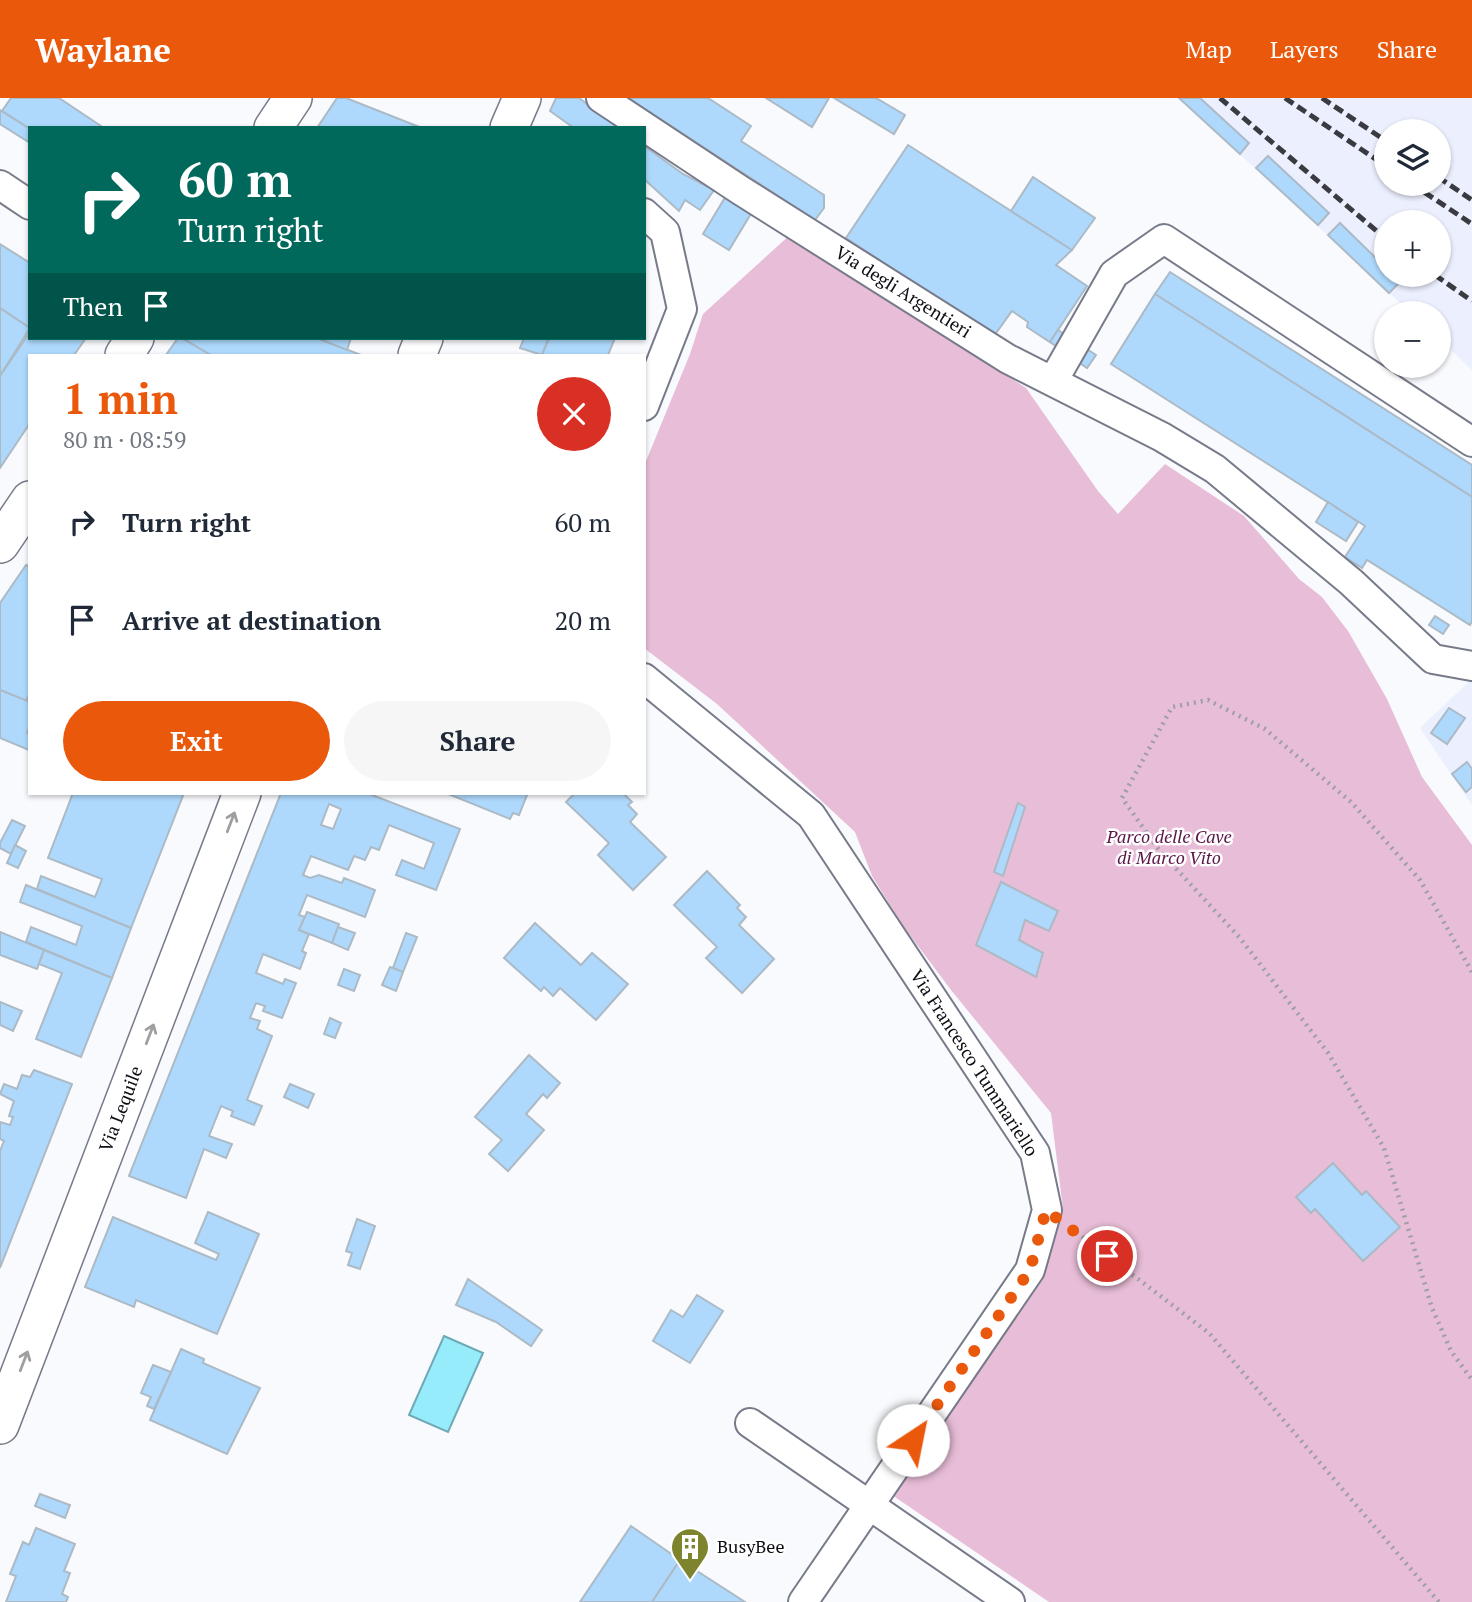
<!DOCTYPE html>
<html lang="en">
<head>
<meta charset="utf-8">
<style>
	body { margin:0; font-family:"PT Serif",serif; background:#f6f6f7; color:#1f2937; height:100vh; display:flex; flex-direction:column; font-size:26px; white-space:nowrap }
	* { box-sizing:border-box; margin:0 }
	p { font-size:23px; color:#747a83 }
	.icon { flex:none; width:38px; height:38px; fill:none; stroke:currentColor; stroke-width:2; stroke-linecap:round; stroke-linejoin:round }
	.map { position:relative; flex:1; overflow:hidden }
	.side { position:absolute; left:28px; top:256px; width:618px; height:441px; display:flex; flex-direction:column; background:#fff; border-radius:0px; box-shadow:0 2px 5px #0004 }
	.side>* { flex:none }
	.top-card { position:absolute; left:28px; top:28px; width:618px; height:214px; border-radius:0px; box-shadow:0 2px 5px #0004; background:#00695c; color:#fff; overflow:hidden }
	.buttons { position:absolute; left:1374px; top:21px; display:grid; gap:14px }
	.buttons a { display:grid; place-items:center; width:77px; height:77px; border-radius:50%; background:#fff; box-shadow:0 2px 5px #0004; font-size:35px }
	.pin { position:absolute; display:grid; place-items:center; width:60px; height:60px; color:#fff; margin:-30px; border:4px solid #fff; border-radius:50%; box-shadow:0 2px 7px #0007 }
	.me { position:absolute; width:77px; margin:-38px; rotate:34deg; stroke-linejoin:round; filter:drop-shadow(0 0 5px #0008) }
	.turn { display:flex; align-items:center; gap:24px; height:147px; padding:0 35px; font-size:32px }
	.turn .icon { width:91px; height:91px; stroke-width:2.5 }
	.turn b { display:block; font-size:49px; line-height:60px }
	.then { display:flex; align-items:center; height:66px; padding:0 35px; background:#0003; gap:14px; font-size:26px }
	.round { display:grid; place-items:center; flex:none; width:74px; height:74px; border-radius:37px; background:#f6f6f7 }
	.summary { display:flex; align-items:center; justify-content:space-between; height:119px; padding:0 35px }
	h1 { font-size:42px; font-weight:600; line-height:52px; color:#ea580c }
	.action { display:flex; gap:14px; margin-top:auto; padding:14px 35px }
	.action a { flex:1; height:80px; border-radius:42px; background:#ea580c; color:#fff; font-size:28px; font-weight:600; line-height:80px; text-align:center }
	.action a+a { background:#f6f6f7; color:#1f2937 }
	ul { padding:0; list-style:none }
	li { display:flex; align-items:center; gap:21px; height:98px; padding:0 35px }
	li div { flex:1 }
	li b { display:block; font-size:26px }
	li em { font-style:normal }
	header { display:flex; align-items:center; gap:42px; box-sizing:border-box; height:98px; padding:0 35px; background:#ea580c; color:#fff }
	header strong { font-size:33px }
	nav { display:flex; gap:38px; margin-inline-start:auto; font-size:24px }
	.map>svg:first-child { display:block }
</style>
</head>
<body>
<header>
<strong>Waylane</strong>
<nav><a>Map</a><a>Layers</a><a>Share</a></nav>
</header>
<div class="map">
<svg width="1472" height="1504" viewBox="0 0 1472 1504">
	<rect width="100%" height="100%" fill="#f9fafd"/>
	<g fill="#eceffe" fill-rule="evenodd">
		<path d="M1179 0H1472V272L1439 241 1438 215H1411ZM1386 33H1438V86H1386ZM1386 124H1438V177H1386Z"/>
		<path d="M1472 581V707L1420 630Z"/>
	</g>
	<path fill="#e8bdd7" d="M792 135 1026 290 1098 393 1118 416 1165 366 1244 418 1299 481 1322 499 1348 533 1387 601 1422 679 1472 747V1504H1049L892 1397 1039 1180 1063 1111 1051 1015 951 892 903 828 872 778 855 734 717 606 644 550V368L690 256 703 216Z"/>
	<path fill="#97ecfb" stroke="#6ea9b6" stroke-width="2" d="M444 1238 483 1255 448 1334 409 1317Z"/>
	<g fill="#aed9fd" stroke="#acbac6" stroke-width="2" fill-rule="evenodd">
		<path d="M11 0H59L104 30 30 31 2 13Z"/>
		<path d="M337 0H346L422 30H317Z"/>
		<path d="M556 0H579L619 30H574L550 13Z"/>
		<path d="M628 0H708L751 28 741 43 824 97V110L815 122Z"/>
		<path d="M766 0H829L812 29Z"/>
		<path d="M834 0H876L905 17 894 36Z"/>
		<path d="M1179 0H1200L1249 45 1240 56Z"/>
		<path d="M0 12 30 31V45L0 26Z"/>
		<path d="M908 47 1072 152 1056 167 1087 188 1050 244 1027 229 1028 224 1012 213 994 238 846 140Z"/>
		<path d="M644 48 683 76 714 92 700 112 685 102 679 113 644 81Z"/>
		<path d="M1268 58 1329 115 1318 127 1256 70Z"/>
		<path d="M1033 79 1095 120 1072 152 1011 113Z"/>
		<path d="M726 98 752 114 729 152 703 136Z"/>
		<path d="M1340 125 1386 170V177H1393L1400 184 1389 195 1328 137Z"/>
		<path d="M0 146 30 165V230L0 210Z"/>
		<path d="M1170 174 1472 367V399L1155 196Z"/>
		<path d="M1155 196 1472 399V523L1470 527 1367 462 1362 470 1345 459 1365 428 1111 266Z"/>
		<path d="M0 210 30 230 0 278Z"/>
		<path d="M1058 232 1096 257 1087 270 1050 244Z"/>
		<path d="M30 234V240H86L74 257H30V325L0 370V278Z"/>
		<path d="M178 240H182L211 257H166Z"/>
		<path d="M182 240H317L361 257H211Z"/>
		<path d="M317 240H351L347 252Z"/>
		<path d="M524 240H549L542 257 520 250Z"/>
		<path d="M549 240H615L608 257H542Z"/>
		<path d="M1328 404 1358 424 1346 443 1316 424Z"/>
		<path d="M26 467 30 469V595L26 603 0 592V505Z"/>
		<path d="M1435 518 1449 527 1443 536 1429 527Z"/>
		<path d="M0 592 30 604V627L27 635 30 636 29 652 0 640Z"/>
		<path d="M1449 610 1465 620 1447 646 1431 635Z"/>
		<path d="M1467 664 1472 671V689L1466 694 1452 676Z"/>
		<path d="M73 695H184L131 830 37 791 41 778 95 799 102 781 48 760Z"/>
		<path d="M281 695H367L460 731 436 792 396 777 402 762 424 771 434 745 389 727 379 752 371 749 365 762 354 758 348 772 311 758 303 777 310 780 319 777 342 785 344 780 375 792 365 819 307 797 299 817 305 819 299 832 309 836 302 853 306 855 300 871 263 856 256 875 283 886 285 881 296 885 282 920 263 913 265 908 256 905 250 920 260 923 257 931 272 938 247 1002 262 1008 254 1027 231 1018 233 1013 221 1008 209 1038 232 1046 226 1060 204 1051 186 1100 129 1078ZM329 706 341 711 333 731 321 727Z"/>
		<path d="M446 695H522L527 697 519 717 513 715 510 721Z"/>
		<path d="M575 695H623L632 704 628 707 637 716 630 724 666 759 633 792 598 757 609 745 566 704Z"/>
		<path d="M1018 705 1025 709 1003 778 994 774Z"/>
		<path d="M12 722 25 728 11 756 0 750V745Z"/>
		<path d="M15 747 26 753 18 770 7 765Z"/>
		<path d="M707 773 740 807 737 810 746 819 739 827 774 861 742 895 706 860 717 849 674 807Z"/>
		<path d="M1001 784 1058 813 1049 833 1025 822 1019 842 1043 855 1036 879 976 847Z"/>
		<path d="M26 787 131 830 112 880 26 844 31 829 76 847 82 828 20 804Z"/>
		<path d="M307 814 339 826 332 845 299 832Z"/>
		<path d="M535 825 581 867 592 855 628 886 596 922 560 890 553 898 544 889 541 893 504 860Z"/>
		<path d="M338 829 355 835 348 852 332 845Z"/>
		<path d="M0 834 44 852 37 871 0 857Z"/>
		<path d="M406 835 417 839 403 874 393 870Z"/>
		<path d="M44 852 112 880 81 959 36 941 62 875 39 866Z"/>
		<path d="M390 869 403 874 396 893 382 887Z"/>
		<path d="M344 871 360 877 354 893 338 887Z"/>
		<path d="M0 904 22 913 13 933 0 927Z"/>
		<path d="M330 920 341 925 335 940 324 936Z"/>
		<path d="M529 957 560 985 547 1000 543 996 526 1016 544 1032 508 1073 489 1056 502 1042 475 1019Z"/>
		<path d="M34 972 72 986 0 1170V1053L4 1043 0 1041V1024L10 1027 13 1019 9 1018 14 1003 0 996 4 986 17 991 22 977 30 979Z"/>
		<path d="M290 986 314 996 308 1010 284 999Z"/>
		<path d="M1333 1065 1362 1097 1366 1093 1400 1129 1363 1163 1315 1111 1311 1115 1296 1099Z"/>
		<path d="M208 1114 259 1136 217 1236 136 1202 134 1209 85 1189 113 1119 216 1162 219 1156 195 1145Z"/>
		<path d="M357 1121 375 1128 360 1171 348 1167 352 1155 346 1153Z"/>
		<path d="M468 1181 542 1232 531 1248 496 1224 456 1207Z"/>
		<path d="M697 1197 723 1213 690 1265 653 1243 671 1212 683 1219Z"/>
		<path d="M181 1251 204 1261 203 1265 260 1290 227 1356 150 1322Z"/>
		<path d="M153 1267 171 1274 154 1311 147 1308 151 1299 141 1295Z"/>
		<path d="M40 1396 70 1407 65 1420 35 1408Z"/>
		<path d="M631 1428 680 1462 652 1504H580Z"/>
		<path d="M36 1430 75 1446 64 1473 70 1475 62 1496 68 1499 66 1504H6L16 1478 10 1476 23 1444 29 1447Z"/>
		<path d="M680 1462 745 1504H652Z"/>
	</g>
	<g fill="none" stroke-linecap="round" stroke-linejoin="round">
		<defs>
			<g id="minor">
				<path d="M601 0 740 92 1008 261 1162 339 1215 371 1351 484 1433 561 1472 568"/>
				<path d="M0 87 30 107"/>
				<path d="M644 115 665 134 682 211 644 308"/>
				<path d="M1053 283 1114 176 1164 141 1472 344"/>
				<path d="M644 580 811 717 1035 1055 1047 1112 1030 1172 803 1504"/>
				<path d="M750 1325 1010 1504"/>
			</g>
			<g id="major">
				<path d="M273 30 293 0"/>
				<path d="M509 30 522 0"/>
				<path d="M124 257 135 240"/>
				<path d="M417 257 424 240"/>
				<path d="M0 446 30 402"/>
				<path d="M0 1327 242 695"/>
			</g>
		</defs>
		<use href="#minor" stroke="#777a89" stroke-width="32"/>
		<use href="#major" stroke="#777a89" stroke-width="40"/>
		<g stroke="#9e9fa3" stroke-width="4.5" stroke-dasharray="2 5" stroke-linecap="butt">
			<path d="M1472 874 1420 782 1351 704 1265 631 1208 602 1172 609 1122 700 1159 752 1240 840 1328 955 1384 1050 1432 1210 1451 1253 1472 1282"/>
			<path d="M1071 1130 1209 1235 1439 1504"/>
		</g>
		<use href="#minor" stroke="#fff" stroke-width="28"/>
		<use href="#major" stroke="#fff" stroke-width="37"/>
		<g stroke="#3a3b40" stroke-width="5" stroke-dasharray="10 5" stroke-linecap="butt">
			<path d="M1220 0 1386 141"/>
			<path d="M1285 0 1386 68"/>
			<path d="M1322 0 1386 43"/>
			<path d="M1438 79 1472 102"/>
			<path d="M1412 86 1472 126"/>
			<path d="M1435 177 1472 203"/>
		</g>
	</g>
	<defs><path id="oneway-shaft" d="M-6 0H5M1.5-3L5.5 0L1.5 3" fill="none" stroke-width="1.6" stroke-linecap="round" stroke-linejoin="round" transform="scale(1.75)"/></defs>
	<g stroke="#9e9fa1">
		<use href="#oneway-shaft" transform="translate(231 724) rotate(-69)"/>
		<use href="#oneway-shaft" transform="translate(150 936) rotate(-69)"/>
		<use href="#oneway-shaft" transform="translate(24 1263) rotate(-69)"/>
	</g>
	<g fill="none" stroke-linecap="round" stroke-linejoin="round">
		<path stroke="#ea580c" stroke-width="12" stroke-dasharray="0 21.6" d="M913 1342 1030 1172 1046 1112 1107 1158"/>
	</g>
	<defs>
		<symbol id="building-pin" viewBox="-11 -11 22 30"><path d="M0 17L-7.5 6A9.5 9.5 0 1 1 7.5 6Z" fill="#7e832d" stroke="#fff"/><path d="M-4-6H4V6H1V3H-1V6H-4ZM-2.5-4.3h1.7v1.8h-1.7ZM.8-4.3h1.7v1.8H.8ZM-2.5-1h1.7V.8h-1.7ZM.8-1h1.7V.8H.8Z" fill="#fff"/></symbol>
	</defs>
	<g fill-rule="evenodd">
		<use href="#building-pin" x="668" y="1427" width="44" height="60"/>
	</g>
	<g text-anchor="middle" stroke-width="5" stroke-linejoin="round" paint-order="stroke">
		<g font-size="18" fill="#0d0e14" stroke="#fff">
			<text transform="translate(903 194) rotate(32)" y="6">Via degli Argentieri</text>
			<text transform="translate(974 965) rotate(57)" y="6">Via Francesco Tummariello</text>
			<text transform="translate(121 1011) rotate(-69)" y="6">Via Lequile</text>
		</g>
		<g font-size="18" font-style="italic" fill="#5b1748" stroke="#fff">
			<text x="1169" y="745">Parco delle Cave<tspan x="1169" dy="21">di Marco Vito</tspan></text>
		</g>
		<g font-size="18" fill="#0d0e14" stroke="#fff" text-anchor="start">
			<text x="717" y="1455">BusyBee</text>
		</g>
	</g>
</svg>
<div class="buttons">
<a><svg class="icon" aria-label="layers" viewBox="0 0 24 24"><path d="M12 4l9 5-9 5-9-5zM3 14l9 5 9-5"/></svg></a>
<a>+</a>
<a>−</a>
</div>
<div class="pin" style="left:1107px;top:1158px;background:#d93025"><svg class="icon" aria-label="arrive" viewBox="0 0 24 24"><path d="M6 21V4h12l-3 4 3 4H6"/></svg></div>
<svg class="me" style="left:913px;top:1342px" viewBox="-20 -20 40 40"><circle r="19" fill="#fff"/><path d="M0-13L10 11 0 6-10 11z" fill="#ea580c"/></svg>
<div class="top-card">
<div class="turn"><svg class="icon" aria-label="right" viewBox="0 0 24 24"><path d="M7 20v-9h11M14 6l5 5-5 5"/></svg><div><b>60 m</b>Turn right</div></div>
<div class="then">Then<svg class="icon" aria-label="arrive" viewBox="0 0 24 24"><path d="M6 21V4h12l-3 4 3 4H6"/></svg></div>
</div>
<section class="side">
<div class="summary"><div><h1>1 min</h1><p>80 m · 08:59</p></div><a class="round" style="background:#d93025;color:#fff"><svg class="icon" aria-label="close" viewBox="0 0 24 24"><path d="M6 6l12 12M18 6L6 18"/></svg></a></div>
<ul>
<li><svg class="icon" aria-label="right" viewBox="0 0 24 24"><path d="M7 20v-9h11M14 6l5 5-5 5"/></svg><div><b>Turn right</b></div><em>60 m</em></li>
<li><svg class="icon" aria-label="arrive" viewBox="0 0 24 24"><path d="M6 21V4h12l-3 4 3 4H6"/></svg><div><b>Arrive at destination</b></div><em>20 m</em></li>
</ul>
<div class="action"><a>Exit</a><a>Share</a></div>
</section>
</div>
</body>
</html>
